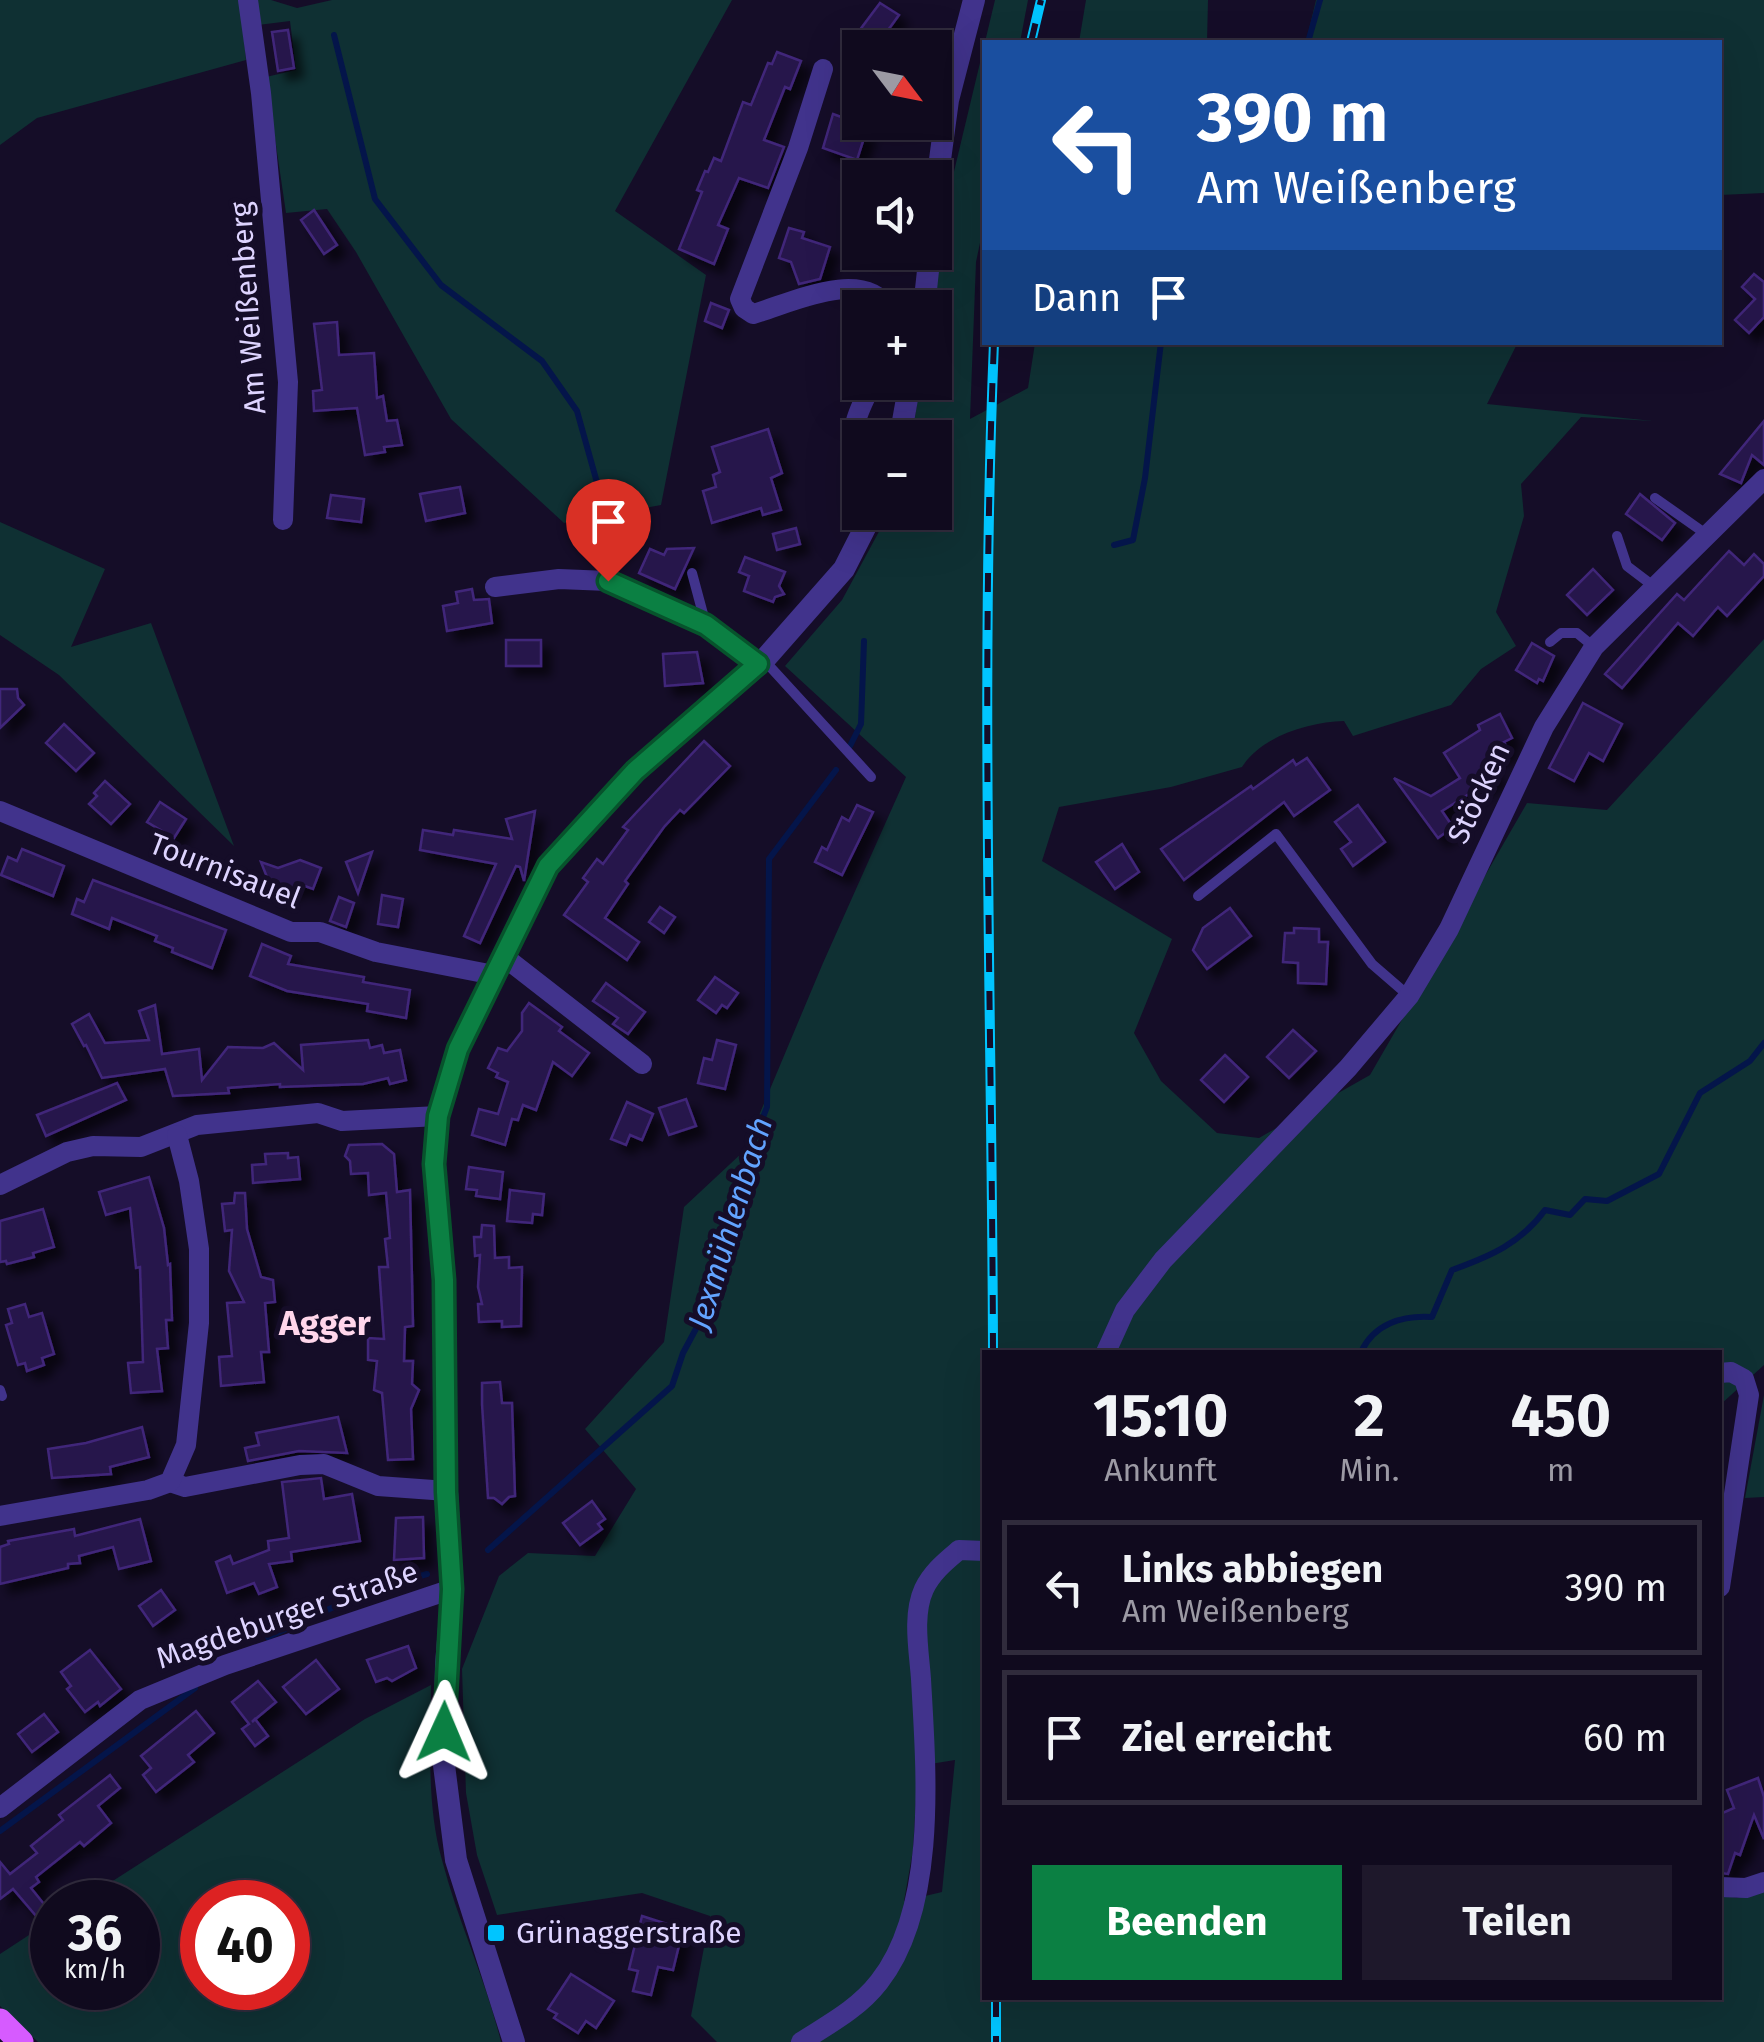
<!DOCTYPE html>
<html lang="de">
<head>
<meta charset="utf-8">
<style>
	body { margin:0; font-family:"Fira Sans",sans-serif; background:#1e182b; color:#f1f3f6; height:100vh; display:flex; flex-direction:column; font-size:38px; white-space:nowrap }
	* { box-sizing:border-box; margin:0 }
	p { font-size:32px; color:#9c9aa4 }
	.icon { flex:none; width:55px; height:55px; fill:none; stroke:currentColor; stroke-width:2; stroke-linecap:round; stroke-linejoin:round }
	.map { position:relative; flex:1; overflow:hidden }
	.drawer { position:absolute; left:982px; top:1350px; width:740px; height:650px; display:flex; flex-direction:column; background:#100a1e; border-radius:0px; box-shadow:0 10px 40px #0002,0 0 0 2px #302b3c }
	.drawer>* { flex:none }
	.top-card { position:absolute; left:982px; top:40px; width:740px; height:305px; border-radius:0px; box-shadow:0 10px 40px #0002,0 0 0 2px #302b3c; background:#1a4fa0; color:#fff; overflow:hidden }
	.needle { width:65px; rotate:122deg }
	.tools { position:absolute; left:842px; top:30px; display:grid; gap:20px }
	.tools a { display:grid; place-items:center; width:110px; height:110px; border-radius:0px; background:#100a1e; box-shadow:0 10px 40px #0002,0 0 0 2px #302b3c; font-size:50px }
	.speed { position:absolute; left:30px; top:1880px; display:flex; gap:20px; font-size:50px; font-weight:700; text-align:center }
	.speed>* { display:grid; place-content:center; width:130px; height:130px; border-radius:50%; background:#100a1e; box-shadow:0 10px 40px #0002,0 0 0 2px #302b3c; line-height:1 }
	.speed small { font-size:25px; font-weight:400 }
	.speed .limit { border:15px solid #d22; background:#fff; color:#111 }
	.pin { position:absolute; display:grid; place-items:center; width:85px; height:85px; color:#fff; margin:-102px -42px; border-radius:50% 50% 50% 0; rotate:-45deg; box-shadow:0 0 10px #0007 }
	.pin .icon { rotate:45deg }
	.me { position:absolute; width:110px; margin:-55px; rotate:1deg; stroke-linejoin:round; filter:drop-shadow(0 0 8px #0008) }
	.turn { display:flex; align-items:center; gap:35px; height:210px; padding:0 50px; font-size:45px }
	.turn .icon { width:130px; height:130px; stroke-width:2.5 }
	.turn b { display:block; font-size:70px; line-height:85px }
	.then { display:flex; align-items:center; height:95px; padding:0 50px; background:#0003; gap:20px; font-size:38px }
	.eta { display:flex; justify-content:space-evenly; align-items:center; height:170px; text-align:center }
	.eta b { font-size:60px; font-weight:700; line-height:70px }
	.button { display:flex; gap:20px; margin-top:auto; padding:20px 50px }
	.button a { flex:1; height:115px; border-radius:0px; background:#0b8043; color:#fff; font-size:40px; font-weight:700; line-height:115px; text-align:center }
	.button a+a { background:#1e182b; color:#f1f3f6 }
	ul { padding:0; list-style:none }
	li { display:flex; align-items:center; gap:30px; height:135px; margin:0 20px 15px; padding:0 30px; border:5px solid #302b3c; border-radius:0px }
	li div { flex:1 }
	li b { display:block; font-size:38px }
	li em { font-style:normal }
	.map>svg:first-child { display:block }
</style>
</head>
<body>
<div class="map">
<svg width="1764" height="2042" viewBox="0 0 1764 2042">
	<defs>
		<filter id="shadow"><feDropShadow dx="9" dy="9" stdDeviation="5" flood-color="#0009"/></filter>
	</defs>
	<rect width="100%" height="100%" fill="#150d28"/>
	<g fill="#0f3033" fill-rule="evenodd">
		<path d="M0 0H271L297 8 332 0H732L615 211 706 275 661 505 564 523 451 419 356 252 327 209 286 213 266 77 296 70 290 21 243 27 246 60 37 118 0 145Z"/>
		<path d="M995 0H1028L1020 42H985V219L976 262 970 419 1028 388 1035 343 1518 342 1487 404 1653 421 1581 417 1521 484 1524 516 1496 612 1516 646 1481 669 1451 705 1353 736 1344 721C1309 722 1262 736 1242 767L1171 787 1059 807 1042 861 1172 939 1134 1033 1161 1081 1217 1133 1259 1138 1370 1075 1527 803 1607 810 1764 639V1365L1720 1405V1352H985V1998H1720V1895L1737 1898 1764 1889V2042H717L691 2016 710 1916 642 1893 497 1915 477 1855 466 1793 462 1669 499 1576 528 1553 595 1556 636 1489 585 1429 664 1342 684 1207 744 1151 823 963 906 777 785 666 842 600 889 513 935 512V438L912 437 920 383 935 382V308L930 307 941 226ZM955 1760 942 1892 904 1901 913 1850 918 1766Z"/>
		<path d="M1086 0H1208L1207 42H1079Z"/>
		<path d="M1316 0H1764V193L1720 195V42H1306Z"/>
		<path d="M0 522 105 569 71 647 151 623 234 846 59 675 0 635Z"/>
		<path d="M1764 1395V1497L1745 1498Z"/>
		<path d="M431 1685C431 1742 426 1804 442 1860 458 1922 486 1980 501 2042H38L0 2006V1954L52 1920V1988H138V1902H80L365 1719ZM202 1902H288V1988H202Z"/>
	</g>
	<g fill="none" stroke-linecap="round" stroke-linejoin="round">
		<g stroke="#04154a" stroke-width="6">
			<path d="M334 35 375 199 441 285 542 361 577 411 603 504"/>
			<path d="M1308 42 1320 0"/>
			<path d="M1114 545 1133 540 1145 478 1161 342"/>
			<path d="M848 750 861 724 864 641"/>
			<path d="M1361 1352C1374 1324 1402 1315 1432 1317L1452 1270C1491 1256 1521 1243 1545 1210L1570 1215 1585 1199 1607 1201 1659 1174 1700 1093 1750 1061 1764 1043"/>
			<path d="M488 1550 672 1386 683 1353 713 1297 729 1204 767 1107 769 859 836 770"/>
			<path d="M268 1637 371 1590 427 1574"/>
			<path d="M0 1831 195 1688"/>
		</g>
	</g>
	<g fill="#28174b" stroke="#41267a" stroke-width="2.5" filter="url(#shadow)">
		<path d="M880 3 899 15 875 48 856 35Z"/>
		<path d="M288 30 294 68 278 71 272 32Z"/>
		<path d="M777 52 801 61 790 89 785 87 764 140 784 147 768 188 739 178 718 225 728 229 714 264 679 249 702 192 697 190 705 171 708 172 714 158 721 161 743 102 751 105 768 63 772 64Z"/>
		<path d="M833 114 850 120 849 125 866 132 857 160 823 148Z"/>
		<path d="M314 210 337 245 324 254 301 220Z"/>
		<path d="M789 228 804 232 802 238 830 247 820 279 799 284 791 262 779 258Z"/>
		<path d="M1754 274 1764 282V317L1749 333 1735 320 1755 299 1742 287Z"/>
		<path d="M711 303 729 310 722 328 705 321Z"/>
		<path d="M337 322 339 355 374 353 377 398 383 396 387 421 397 420 402 445 384 447 385 452 365 455 357 408 314 411 313 391 322 390 314 324Z"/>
		<path d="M1764 421V465L1752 455 1741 483 1720 474Z"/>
		<path d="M768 429 782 473 771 478 781 510 763 515 761 508 712 523 703 491 716 487 713 475 720 472 712 447Z"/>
		<path d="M460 487 465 513 426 521 420 494Z"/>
		<path d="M1640 494 1675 523 1662 540 1626 514Z"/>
		<path d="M331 495 364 499 361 522 327 518Z"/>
		<path d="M796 528 800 544 777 550 773 534Z"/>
		<path d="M694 548 675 589 639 573 650 549 664 555 667 549Z"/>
		<path d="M1729 551 1744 565 1754 554 1764 564V576L1727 616 1718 607 1693 636 1678 623 1622 688 1605 674 1677 594 1684 600Z"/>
		<path d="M745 557 785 572 779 586 784 594 775 597 773 602 744 591 749 576 739 572Z"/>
		<path d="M1593 569 1613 590 1587 615 1567 595Z"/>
		<path d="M472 589 474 600 489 599 492 623 447 631 443 606 458 603 456 592Z"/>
		<rect x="506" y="640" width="35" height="26"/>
		<path d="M1532 643 1554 656 1543 681 1539 679 1537 683 1516 670Z"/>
		<path d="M697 652 703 683 665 686 663 654Z"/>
		<path d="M0 689H17L18 698 24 705 0 728Z"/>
		<path d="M1583 703 1622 724 1603 761 1589 753 1574 781 1549 768Z"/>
		<path d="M1500 714 1512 738 1504 742 1508 750 1485 762 1496 777 1442 811 1453 827 1438 838 1394 778 1431 796 1460 778 1444 753 1480 730 1478 725Z"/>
		<path d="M64 724 94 753 76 771 46 743Z"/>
		<path d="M704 741 730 766 684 813 680 810 664 827 625 881 628 884 605 918 639 942 627 960 564 915 588 882 583 878 597 859 603 864 628 830 623 827 635 814Z"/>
		<path d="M1307 758 1330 790 1294 816 1284 802 1184 880 1161 849 1251 786 1253 789 1293 760 1296 765Z"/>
		<path d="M105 781 130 804 111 824 89 804 97 796 94 793Z"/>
		<path d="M160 802 186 819 174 838 147 822Z"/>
		<path d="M857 805 873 812 842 875 815 862 822 847 827 850 842 817 849 821Z"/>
		<path d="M1358 805 1385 842 1353 866 1341 849 1351 842 1335 822Z"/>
		<path d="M535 811 524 881 520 867 516 866 480 943 464 936 496 864 420 850 423 830 453 835 454 830 512 839 506 819Z"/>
		<path d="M1122 844 1139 872 1115 889 1096 862Z"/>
		<path d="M22 849 64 866 53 896 1 875 8 857 17 861Z"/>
		<path d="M372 852 358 893 346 862Z"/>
		<path d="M300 860 321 868 313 889 302 885 274 895 261 862 278 868Z"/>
		<path d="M93 880 226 930 212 968 172 952 173 948 155 941 157 936 112 918 109 929 72 914 77 899 84 902Z"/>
		<path d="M382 895 403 899 398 927 378 924Z"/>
		<path d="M339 897 354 903 346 927 330 921Z"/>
		<path d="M660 907 675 917 664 933 649 922Z"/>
		<path d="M1230 908 1251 936 1207 969 1193 950 1203 928Z"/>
		<path d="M1294 928 1319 929V942H1328L1326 984 1298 983V963L1283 962 1285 933H1294Z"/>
		<path d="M262 944 291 956 288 964 364 977 363 982 410 990 406 1018 367 1011 368 1004 287 991 250 976Z"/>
		<path d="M715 977 738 993 727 1008 722 1005 716 1013 698 1000Z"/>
		<path d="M606 983 645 1012 628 1034 613 1024 618 1018 593 1001Z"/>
		<path d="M529 1003 562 1027 559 1031 589 1053 572 1076 553 1062 536 1110 523 1105 518 1120 512 1119 505 1145 472 1135 479 1109 498 1114 508 1082 496 1077 498 1073 488 1068 498 1048 507 1051 522 1031V1013Z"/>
		<path d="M155 1005 162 1054 199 1049 202 1080 228 1047 263 1048 274 1043 303 1070 301 1045 368 1040 370 1048 382 1045 384 1053 400 1050 406 1080 390 1084 388 1078 363 1084 280 1087V1084L228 1088 229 1093 173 1096 165 1069 102 1078 86 1045 84 1046 72 1024 89 1014 105 1043 149 1040 139 1011Z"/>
		<path d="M1293 1030 1316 1051 1289 1078 1267 1057Z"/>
		<path d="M717 1040 736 1045 725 1089 698 1083 704 1058 712 1060Z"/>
		<path d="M1225 1055 1248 1077 1224 1102 1201 1080Z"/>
		<path d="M117 1083 126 1100 46 1136 37 1115Z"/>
		<path d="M686 1099 696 1126 669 1135 659 1108Z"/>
		<path d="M627 1102 653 1114 642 1140 630 1135 626 1145 611 1139Z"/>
		<path d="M382 1144 394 1154 397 1192 410 1190 413 1326 405 1327 404 1361H413L412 1384 419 1390 411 1409 413 1459 388 1460 382 1393 374 1390 377 1361 368 1360V1338L384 1339 379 1267H388L385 1239 390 1238 386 1193 369 1195 368 1173 351 1174 350 1161 345 1156 349 1145Z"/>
		<path d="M288 1153V1158L298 1157 300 1179 253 1183 252 1165 266 1164 265 1154Z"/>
		<path d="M469 1167 503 1172 500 1199 476 1196 477 1190 466 1189Z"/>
		<path d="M149 1177 164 1228 168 1265 170 1264 172 1320H166L168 1348 157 1349 162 1391 131 1393 128 1363 143 1362 140 1267 136 1268 130 1208 106 1215 99 1192Z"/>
		<path d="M510 1190 544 1194 542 1215 533 1214 532 1223 507 1221Z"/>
		<path d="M235 1193H245L247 1229 261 1277 273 1280 275 1302 265 1303 269 1352H261L264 1382 221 1386 219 1357 232 1356 227 1303 244 1302 229 1271 232 1230 225 1231 222 1204 234 1203Z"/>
		<path d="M43 1209 54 1247 33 1253 34 1257 7 1264 6 1261 0 1262V1221Z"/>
		<path d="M482 1225 494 1226 495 1258 509 1257V1268L522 1267 521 1326 502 1327V1321L479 1322 478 1304H482L478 1287 480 1255 475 1256 474 1237H481Z"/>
		<path d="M25 1304 29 1317 42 1313 54 1354 42 1358 44 1365 27 1371 25 1363 18 1365 6 1325 12 1323 8 1309Z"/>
		<path d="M500 1382 502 1403H512L515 1496 509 1497 502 1504 494 1498H488L482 1404V1383Z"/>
		<path d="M338 1417 347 1453 299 1451 248 1461 245 1448 259 1445 256 1433Z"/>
		<path d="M142 1427 149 1457 110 1467 111 1474 52 1478 48 1449 86 1443Z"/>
		<path d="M321 1478 324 1499 352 1494 360 1541 291 1552 292 1561 269 1564 277 1587 259 1594 254 1583 227 1593 216 1562 230 1556 233 1564 269 1550 268 1541 289 1538 282 1482Z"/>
		<path d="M592 1501 605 1519 598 1524 602 1529 580 1545 563 1523Z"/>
		<path d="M423 1517 424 1558 394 1560 396 1518Z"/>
		<path d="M140 1519 151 1561 119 1569 113 1547 79 1556 80 1563 68 1564V1568L0 1584V1547L9 1544 8 1541 74 1529 75 1536Z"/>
		<path d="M161 1590 175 1610 153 1626 139 1606Z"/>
		<path d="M408 1646 416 1668 392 1681 387 1678 376 1682 367 1660Z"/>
		<path d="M90 1650 121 1689 100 1706 98 1702 85 1712 67 1689 71 1686 61 1672Z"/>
		<path d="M316 1660 339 1689 306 1714 283 1687Z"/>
		<path d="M258 1681 276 1702 252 1722 255 1719 268 1736 255 1746 242 1729 249 1724 232 1702Z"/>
		<path d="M196 1711 214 1733 188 1755 194 1762 156 1792 143 1775 151 1768 141 1756Z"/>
		<path d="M44 1714 58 1732 32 1752 18 1734Z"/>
		<path d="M110 1775 120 1788 98 1806 111 1823 84 1846 80 1842 36 1877 39 1882 31 1888 52 1914 42 1923 13 1889 0 1899V1862L10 1874 37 1853 31 1846 63 1820 59 1815Z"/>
		<path d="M1758 1778 1764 1797V1839L1754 1815 1740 1855 1735 1853 1728 1874 1720 1873V1814L1734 1808 1727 1790Z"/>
		<path d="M642 1916 683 1929 673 1970 658 1967 651 1995 633 1991 638 1971 629 1969Z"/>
		<path d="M571 1974 614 2001 596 2028 586 2021 578 2033 554 2018 557 2014 548 2009Z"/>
	</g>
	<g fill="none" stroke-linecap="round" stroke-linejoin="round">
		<g stroke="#41338c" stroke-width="10">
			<path d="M1655 498 1706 534"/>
			<path d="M1617 536 1627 566 1656 588"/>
			<path d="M692 573 706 625"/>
			<path d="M1550 642 1561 633H1577L1594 647"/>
			<path d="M764 660 871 777"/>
			<path d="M1198 896 1276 834 1372 964 1409 996"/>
			<path d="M0 1390 2 1396"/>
		</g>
		<g stroke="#41338c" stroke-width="20">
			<path d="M248 0 261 93 288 382 283 520"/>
			<path d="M823 69 798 148 740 299 744 308 753 314C789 304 862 267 888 308"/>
			<path d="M860 463 856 460C848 430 859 409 873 382"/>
			<path d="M495 587 559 579 608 581 706 625 758 664"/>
			<path d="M0 811 291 932H320L376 952 494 975"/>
			<path d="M503 956 642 1064"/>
			<path d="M0 1185 67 1152 93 1146 141 1147 197 1125 318 1113 342 1121 438 1116"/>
			<path d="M1106 1352 1125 1310 1163 1260 1348 1068 1409 996 1449 929 1544 727 1594 647 1764 479"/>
			<path d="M1720 1373 1731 1372 1744 1379 1749 1395 1720 1587"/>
			<path d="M170 1482 185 1487 300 1465 324 1464 378 1486 447 1491"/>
			<path d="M0 1516 148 1490 170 1482 186 1445 199 1323V1249L189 1181 177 1135"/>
			<path d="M0 1808 140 1700 225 1665 452 1589"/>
			<path d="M1720 1887 1746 1888 1764 1882"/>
			<path d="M801 2042C829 2024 858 2009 879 1982 938 1907 926 1769 921 1679 919 1651 912 1615 924 1589 932 1572 946 1561 959 1550L985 1551"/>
		</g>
		<g stroke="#41338c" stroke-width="22">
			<path d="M935 197 948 100 974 0"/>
			<path d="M924 308 930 252"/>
			<path d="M900 438 910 382"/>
			<path d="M514 2042 456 1860 444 1765 446 1665 452 1589 447 1491 444 1280 434 1164 438 1116 458 1049 548 866 635 771 764 660 844 569 873 512"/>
		</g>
		<path stroke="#d65bff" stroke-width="25" d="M0 2021 21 2042"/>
		<defs>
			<g id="rail">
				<path d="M1031 42 1041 0"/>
				<path d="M993 1352C992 1016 980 679 994 342"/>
				<path d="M996 1998V2042"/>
			</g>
		</defs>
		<use href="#rail" stroke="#00c5ff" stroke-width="10"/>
		<use href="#rail" stroke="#150d28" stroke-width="6" stroke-dasharray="19" stroke-linecap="butt"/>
	</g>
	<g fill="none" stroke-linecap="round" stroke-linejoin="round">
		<defs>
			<path id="route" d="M444 1732 452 1589 446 1492 444 1280 434 1164 438 1116 458 1049 548 866 635 771 758 664 706 625 608 581"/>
		</defs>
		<use href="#route" stroke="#07532c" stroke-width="25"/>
		<use href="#route" stroke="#0b8043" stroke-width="18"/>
	</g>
	<rect fill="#00c5ff" stroke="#150d28" stroke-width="4" x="486" y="1923" width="20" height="20" rx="5"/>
	<g text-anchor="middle" stroke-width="10" stroke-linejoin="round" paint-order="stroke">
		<g font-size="30" fill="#ded4ff" stroke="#150d28">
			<text transform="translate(248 308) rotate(-94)" y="10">Am Weißenberg</text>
			<text transform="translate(1479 793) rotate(-65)" y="10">Stöcken</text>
			<text transform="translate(225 871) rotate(21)" y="10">Tournisauel</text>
			<text transform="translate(287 1615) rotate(-19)" y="10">Magdeburger Straße</text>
		</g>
		<g font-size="30" fill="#ded4ff" stroke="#150d28" text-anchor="start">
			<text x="516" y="1943">Grünaggerstraße</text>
		</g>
		<g font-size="32" font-style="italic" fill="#62a3ff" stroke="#150d28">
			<text transform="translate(730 1223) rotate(-73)" y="11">Jexmühlenbach</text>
		</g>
		<g font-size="35" font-weight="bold" fill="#ffd6eb" stroke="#150d28">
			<text x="325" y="1335">Agger</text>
		</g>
	</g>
</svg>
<div class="tools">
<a><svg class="needle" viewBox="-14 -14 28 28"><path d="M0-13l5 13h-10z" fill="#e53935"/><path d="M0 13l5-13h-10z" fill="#9c9aa4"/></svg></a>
<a><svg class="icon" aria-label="sound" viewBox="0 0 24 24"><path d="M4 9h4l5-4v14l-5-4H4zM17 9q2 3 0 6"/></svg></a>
<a>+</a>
<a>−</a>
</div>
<div class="speed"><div>36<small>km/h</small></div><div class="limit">40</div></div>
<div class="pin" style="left:608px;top:581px;background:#d93025"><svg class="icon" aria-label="arrive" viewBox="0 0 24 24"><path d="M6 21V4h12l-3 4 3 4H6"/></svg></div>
<svg class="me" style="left:444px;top:1732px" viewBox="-20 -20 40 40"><path d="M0-17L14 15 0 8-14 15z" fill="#0b8043" stroke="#fff" stroke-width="4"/></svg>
<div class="top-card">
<div class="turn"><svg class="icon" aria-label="left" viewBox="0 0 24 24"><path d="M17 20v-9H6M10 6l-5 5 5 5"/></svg><div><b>390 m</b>Am Weißenberg</div></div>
<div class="then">Dann<svg class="icon" aria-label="arrive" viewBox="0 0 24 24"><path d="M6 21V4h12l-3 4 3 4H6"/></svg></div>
</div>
<section class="drawer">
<div class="eta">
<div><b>15:10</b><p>Ankunft</p></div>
<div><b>2</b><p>Min.</p></div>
<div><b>450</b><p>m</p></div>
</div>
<ul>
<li><svg class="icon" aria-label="left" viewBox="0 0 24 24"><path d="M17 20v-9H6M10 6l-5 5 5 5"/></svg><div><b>Links abbiegen</b><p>Am Weißenberg</p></div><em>390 m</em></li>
<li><svg class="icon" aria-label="arrive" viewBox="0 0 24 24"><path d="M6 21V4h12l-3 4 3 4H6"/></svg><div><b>Ziel erreicht</b></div><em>60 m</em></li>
</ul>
<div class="button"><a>Beenden</a><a>Teilen</a></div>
</section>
</div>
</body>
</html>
